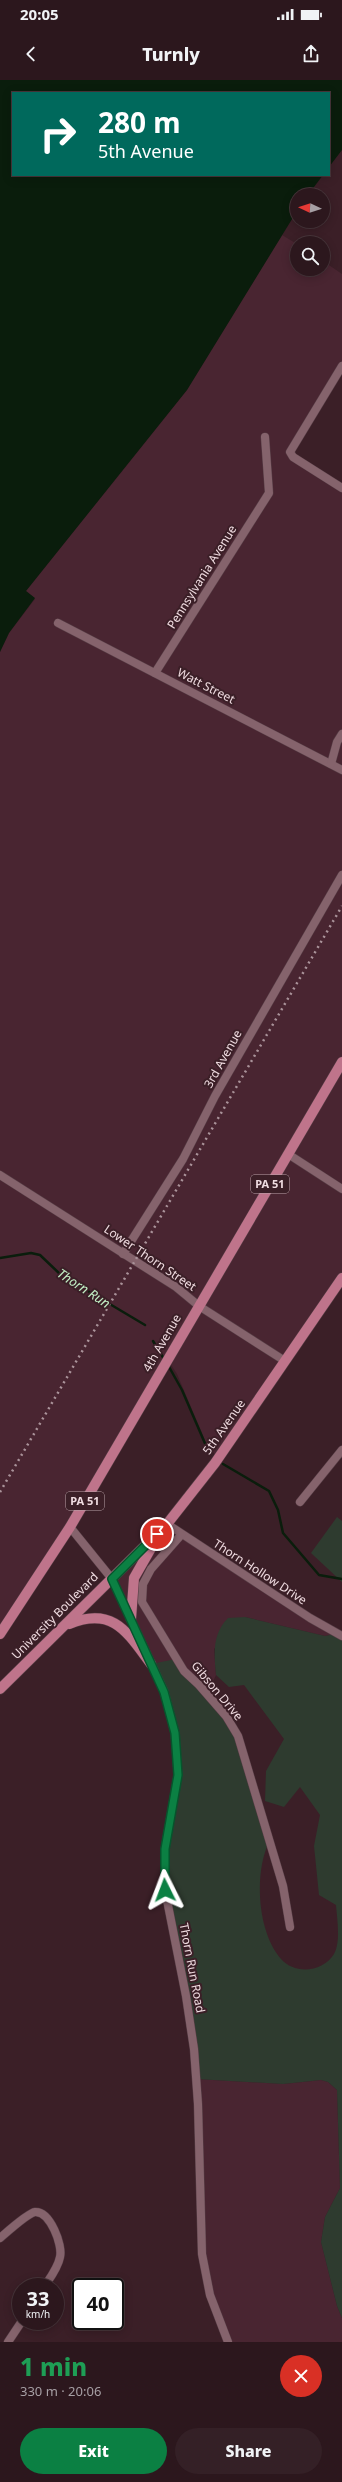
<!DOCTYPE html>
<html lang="en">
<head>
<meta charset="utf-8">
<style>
	body { margin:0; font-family:"Noto Sans",sans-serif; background:#342026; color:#f1f3f6; height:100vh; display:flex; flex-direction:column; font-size:15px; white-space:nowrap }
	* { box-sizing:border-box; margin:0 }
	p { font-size:13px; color:#a69fa4 }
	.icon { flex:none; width:22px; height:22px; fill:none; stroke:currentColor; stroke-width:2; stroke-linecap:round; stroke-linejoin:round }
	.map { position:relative; height:2262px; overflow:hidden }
	.drawer { display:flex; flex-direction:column; background:#2c171d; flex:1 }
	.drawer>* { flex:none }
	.top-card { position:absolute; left:12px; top:12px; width:318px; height:84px; border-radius:0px; box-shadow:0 2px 10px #0003,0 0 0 1px #48363b; background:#00695c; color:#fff; overflow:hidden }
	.needle { width:26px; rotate:274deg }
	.buttons { position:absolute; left:290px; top:108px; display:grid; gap:8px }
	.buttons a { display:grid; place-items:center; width:40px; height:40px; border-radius:50%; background:#2c171d; box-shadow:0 2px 10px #0003,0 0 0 1px #48363b; font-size:20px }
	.speed { position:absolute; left:12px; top:2198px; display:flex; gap:8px; font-size:20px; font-weight:700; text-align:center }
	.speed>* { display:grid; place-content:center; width:52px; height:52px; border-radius:50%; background:#2c171d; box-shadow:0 2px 10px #0003,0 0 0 1px #48363b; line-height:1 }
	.speed small { font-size:10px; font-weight:400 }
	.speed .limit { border:2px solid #111; border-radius:6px; background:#fff; color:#111 }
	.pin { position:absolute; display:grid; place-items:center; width:34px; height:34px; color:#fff; margin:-17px; border:2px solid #fff; border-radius:50%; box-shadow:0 1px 4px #0007 }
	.me { position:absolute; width:44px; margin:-22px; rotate:357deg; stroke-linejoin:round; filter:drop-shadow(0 0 3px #0008) }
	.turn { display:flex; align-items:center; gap:14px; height:84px; padding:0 20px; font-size:18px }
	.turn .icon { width:52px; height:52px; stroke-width:2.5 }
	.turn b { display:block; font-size:28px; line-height:34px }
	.round { display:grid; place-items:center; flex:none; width:42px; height:42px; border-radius:21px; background:#342026 }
	.overview { display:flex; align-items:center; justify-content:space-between; height:68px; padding:0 20px }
	h1 { font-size:24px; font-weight:800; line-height:30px; color:#1e9e55 }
	.primary-button { display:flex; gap:8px; margin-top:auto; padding:8px 20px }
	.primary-button a { flex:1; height:46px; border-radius:24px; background:#0b8043; color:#fff; font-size:16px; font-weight:800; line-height:46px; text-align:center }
	.primary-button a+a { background:#342026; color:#f1f3f6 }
	.status { display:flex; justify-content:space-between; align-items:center; height:28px; padding:0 20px; background:#2c171d; direction:ltr }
	.status svg { height:11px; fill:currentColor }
	header { display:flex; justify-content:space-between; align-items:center; height:52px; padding:0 20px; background:#2c171d; font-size:18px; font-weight:800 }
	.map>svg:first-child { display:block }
</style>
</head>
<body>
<div class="status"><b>20:05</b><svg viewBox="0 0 49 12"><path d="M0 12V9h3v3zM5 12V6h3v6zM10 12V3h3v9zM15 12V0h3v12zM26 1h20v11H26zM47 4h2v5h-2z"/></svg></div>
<header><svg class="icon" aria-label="back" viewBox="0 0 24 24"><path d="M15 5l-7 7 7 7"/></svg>Turnly<svg class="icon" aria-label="share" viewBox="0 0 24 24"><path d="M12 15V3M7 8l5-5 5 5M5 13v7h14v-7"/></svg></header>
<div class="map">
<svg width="342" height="2262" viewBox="0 0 342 2262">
	<rect width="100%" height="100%" fill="#3b1f27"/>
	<g fill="#492531">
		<path d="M282 155 297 164V189H323V181L342 194V286L290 370 342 408V1198L218 1378 207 1365 177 1294 168 1280 0 1554V572L9 553 35 519 26 511 187 310Z"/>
		<path d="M167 1444 335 1554 325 1556 245 1537 214 1569 216 1595 210 1608 205 1611 151 1584 112 1499Z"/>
		<path d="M196 1999 283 2004 321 2000 328 2002 337 2010 340 2108 325 2137 321 2162 337 2226 342 2238V2262H228L205 2194Z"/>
	</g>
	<g fill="#2e3b2f">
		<path d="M337 1437 342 1441V1502L311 1473Z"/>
		<path d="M245 1537 325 1556 335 1554 342 1556V2238L337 2226 321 2162 325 2137 340 2108 337 2010 328 2002 321 2000 283 2004 196 1999 165 1810 174 1725 175 1653 151 1584 176 1579 233 1645 269 1762C254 1793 257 1851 281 1879 295 1895 323 1892 334 1874 341 1861 337 1839 336 1825L319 1815 314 1766 320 1735 300 1707 284 1727 265 1721 266 1691 284 1659 244 1605 229 1607 216 1595C214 1574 212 1554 228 1538Z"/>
	</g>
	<path fill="#0a1d0c" d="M0 0H342V70L329 87V13H13V95H323L308 115H297V131L187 310 26 511 35 518 9 553 0 572Z"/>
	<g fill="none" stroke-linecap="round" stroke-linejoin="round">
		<g stroke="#0a1d0c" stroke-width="2.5">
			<path d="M0 1178 31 1173 40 1175 61 1195 145 1245"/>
			<path d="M153 1261 164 1279"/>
			<path d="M168 1285 182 1310 210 1375"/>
			<path d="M223 1384 269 1411 278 1430 283 1453 319 1495 342 1499"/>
		</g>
		<defs>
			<g id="minor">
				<path d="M342 286 290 372 293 377 342 408"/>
				<path d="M58 543 342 690"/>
				<path d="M155 593 269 413 265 357"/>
				<path d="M331 684 337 662 342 654"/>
				<path d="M288 1074 342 1109"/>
				<path d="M0 1095 176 1207 199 1226 285 1281"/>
				<path d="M123 1174 183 1079 215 1016 342 795"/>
				<path d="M300 1422 342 1370"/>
				<path d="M167 1444 310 1538 342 1556"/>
				<path d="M70 1447 112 1499 164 1611 175 1653 178 1695 165 1769V1810L186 1916 194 1969 198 2024 202 2174 210 2215 228 2262"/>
				<path d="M181 1455 151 1489 143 1504 142 1522 184 1591 199 1605 226 1636 238 1656 283 1806 290 1847"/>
				<path d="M0 2158C7 2152 28 2133 35 2132 50 2131 63 2165 60 2177 58 2188 50 2198 44 2207"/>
				<path d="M8 2262 22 2241"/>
			</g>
			<g id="major">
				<path d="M131 1539 134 1498 154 1463"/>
				<path d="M69 1544C113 1526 127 1552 151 1584"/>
				<path d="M0 1554 70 1447 342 982"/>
				<path d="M0 1609 167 1444 215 1383 342 1198"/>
			</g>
		</defs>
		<use href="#minor" stroke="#573e46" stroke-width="9"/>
		<use href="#major" stroke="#573e46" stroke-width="11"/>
		<use href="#minor" stroke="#85636c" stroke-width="8"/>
		<use href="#major" stroke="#bf748b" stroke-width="10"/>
		<path stroke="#aa939a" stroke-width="2.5" stroke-dasharray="2 4" stroke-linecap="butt" d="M0 1412 342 826"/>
	</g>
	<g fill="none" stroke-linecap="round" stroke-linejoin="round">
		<defs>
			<path id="route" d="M157 1454 112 1499 164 1612 175 1653 178 1695 165 1769V1810"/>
		</defs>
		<use href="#route" stroke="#07532c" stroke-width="10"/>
		<use href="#route" stroke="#0b8043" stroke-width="7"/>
	</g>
	<g text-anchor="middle" stroke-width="4" stroke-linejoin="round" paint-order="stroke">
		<g fill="#3b1f27" stroke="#baa3a9" stroke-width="1">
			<rect x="251" y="1095" width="38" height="18" rx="3"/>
			<rect x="66" y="1412" width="38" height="18" rx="3"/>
		</g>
		<g font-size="11" font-weight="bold" fill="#f0dce1">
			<text x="270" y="1108">PA 51</text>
			<text x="85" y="1425">PA 51</text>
		</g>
		<g font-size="12" fill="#f0dce1" stroke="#3b1f27">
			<text transform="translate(202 497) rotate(-58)" y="4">Pennsylvania Avenue</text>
			<text transform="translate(206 606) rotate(27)" y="4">Watt Street</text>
			<text transform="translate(223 979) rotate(-61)" y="4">3rd Avenue</text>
			<text transform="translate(150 1178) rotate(34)" y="4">Lower Thorn Street</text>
			<text transform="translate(162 1263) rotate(-60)" y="4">4th Avenue</text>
			<text transform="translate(224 1347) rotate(-55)" y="4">5th Avenue</text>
			<text transform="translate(260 1492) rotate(33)" y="4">Thorn Hollow Drive</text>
			<text transform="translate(55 1536) rotate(-45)" y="4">University Boulevard</text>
			<text transform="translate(217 1611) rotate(50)" y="4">Gibson Drive</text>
			<text transform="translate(192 1888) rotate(79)" y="4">Thorn Run Road</text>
		</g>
		<g font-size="13" font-style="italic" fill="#c2efc5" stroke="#3b1f27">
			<text transform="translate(84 1208) rotate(33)" y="5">Thorn Run</text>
		</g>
	</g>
</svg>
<div class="buttons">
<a><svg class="needle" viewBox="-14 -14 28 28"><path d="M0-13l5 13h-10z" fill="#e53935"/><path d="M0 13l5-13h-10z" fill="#a69fa4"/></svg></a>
<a><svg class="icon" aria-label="search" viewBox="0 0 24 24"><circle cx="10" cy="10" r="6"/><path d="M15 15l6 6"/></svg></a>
</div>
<div class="speed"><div>33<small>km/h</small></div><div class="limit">40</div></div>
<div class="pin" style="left:157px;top:1454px;background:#d93025"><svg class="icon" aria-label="arrive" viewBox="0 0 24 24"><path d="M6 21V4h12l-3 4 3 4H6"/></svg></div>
<svg class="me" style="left:165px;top:1810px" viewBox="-20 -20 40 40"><path d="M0-17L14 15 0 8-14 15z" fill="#0b8043" stroke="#fff" stroke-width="4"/></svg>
<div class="top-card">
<div class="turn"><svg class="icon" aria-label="right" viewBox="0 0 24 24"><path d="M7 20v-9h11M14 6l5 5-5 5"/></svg><div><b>280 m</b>5th Avenue</div></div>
</div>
</div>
<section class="drawer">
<div class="overview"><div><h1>1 min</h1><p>330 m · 20:06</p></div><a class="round" style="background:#d93025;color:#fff"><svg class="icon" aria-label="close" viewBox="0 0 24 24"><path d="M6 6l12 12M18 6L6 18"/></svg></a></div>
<div class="primary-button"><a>Exit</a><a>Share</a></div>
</section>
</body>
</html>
